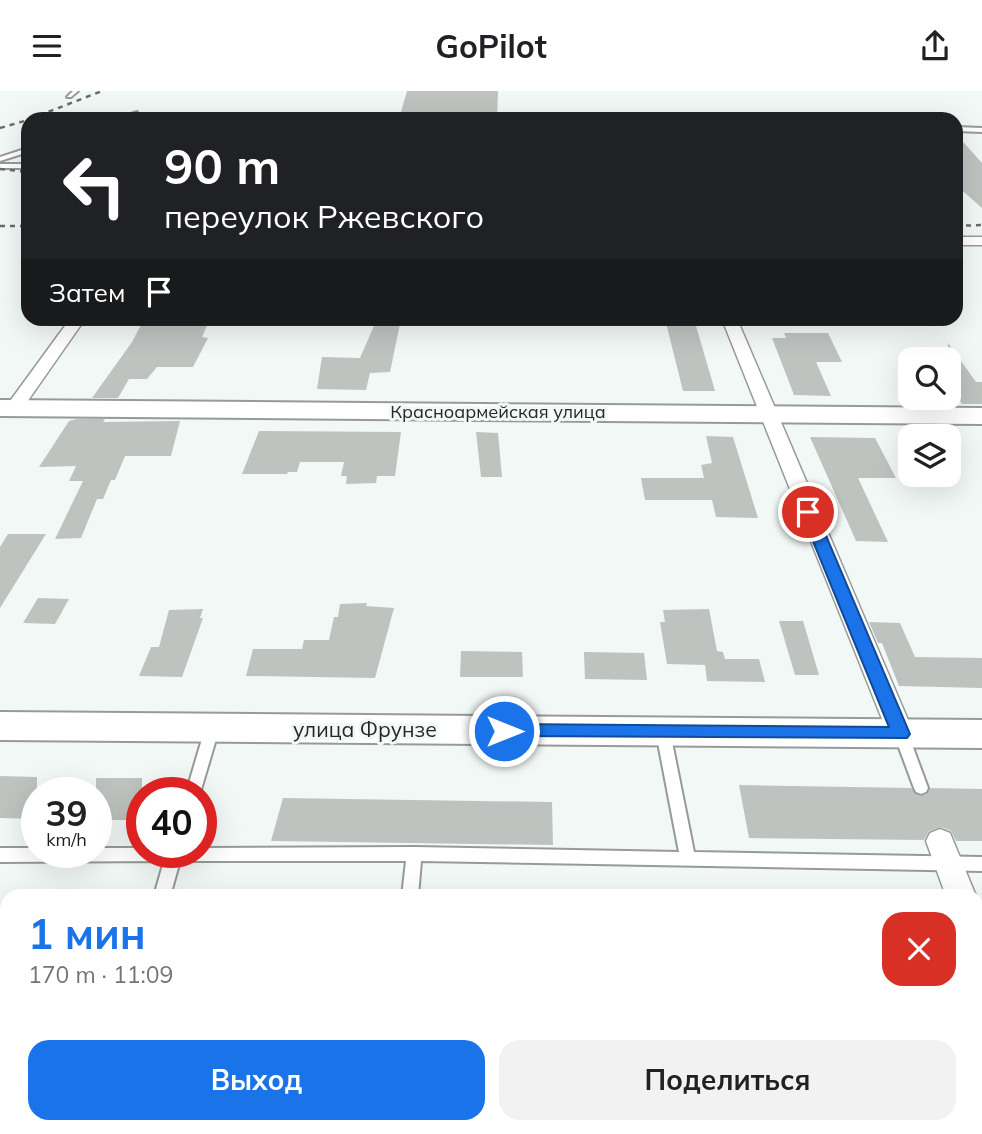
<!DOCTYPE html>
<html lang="ru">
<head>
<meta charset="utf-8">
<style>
	body { margin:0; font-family:Mulish,sans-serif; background:#f2f2f2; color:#202124; height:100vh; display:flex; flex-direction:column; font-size:26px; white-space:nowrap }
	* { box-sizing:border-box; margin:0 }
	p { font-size:23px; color:#757577 }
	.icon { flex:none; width:38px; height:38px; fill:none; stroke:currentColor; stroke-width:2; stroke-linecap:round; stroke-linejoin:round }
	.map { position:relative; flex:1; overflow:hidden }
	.sheet { position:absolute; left:0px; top:798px; width:984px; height:245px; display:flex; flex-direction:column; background:#fff; border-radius:21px 21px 0 0; box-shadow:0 7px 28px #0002 }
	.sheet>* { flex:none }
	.guide { position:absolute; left:21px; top:21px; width:942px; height:214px; border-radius:21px; box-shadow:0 7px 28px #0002; background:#202124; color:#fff; overflow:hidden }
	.tools { position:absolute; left:898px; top:256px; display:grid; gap:14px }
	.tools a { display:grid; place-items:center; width:63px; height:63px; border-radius:14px; background:#fff; box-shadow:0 7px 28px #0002; font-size:35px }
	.speed { position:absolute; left:21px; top:686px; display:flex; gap:14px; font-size:35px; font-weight:700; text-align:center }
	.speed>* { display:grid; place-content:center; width:91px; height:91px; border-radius:50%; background:#fff; box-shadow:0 7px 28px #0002; line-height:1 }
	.speed small { font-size:18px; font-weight:400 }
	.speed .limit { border:10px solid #d22; background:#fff; color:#111 }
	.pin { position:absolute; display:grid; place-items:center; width:60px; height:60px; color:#fff; margin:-30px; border:4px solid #fff; border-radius:50%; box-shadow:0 2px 7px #0007 }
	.me { position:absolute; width:77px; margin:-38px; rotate:90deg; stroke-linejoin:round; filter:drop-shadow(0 0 5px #0008) }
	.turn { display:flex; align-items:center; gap:24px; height:147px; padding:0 28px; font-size:32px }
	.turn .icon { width:91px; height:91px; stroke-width:2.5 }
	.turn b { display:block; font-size:49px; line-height:60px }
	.then { display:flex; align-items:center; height:66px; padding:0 28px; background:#0003; gap:14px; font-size:26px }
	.round { display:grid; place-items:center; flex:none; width:74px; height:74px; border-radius:21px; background:#f2f2f2 }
	.head { display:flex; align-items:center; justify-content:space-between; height:119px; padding:0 28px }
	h1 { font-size:42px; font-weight:700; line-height:52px; color:#1a73e8 }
	.cta { display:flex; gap:14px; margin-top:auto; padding:14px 28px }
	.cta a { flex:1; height:80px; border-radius:21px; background:#1a73e8; color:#fff; font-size:28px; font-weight:700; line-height:80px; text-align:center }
	.cta a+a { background:#f2f2f2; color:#202124 }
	header { display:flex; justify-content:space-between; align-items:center; height:91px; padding:0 28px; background:#fff; font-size:32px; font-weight:700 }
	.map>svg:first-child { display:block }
</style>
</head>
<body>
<header><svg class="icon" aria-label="menu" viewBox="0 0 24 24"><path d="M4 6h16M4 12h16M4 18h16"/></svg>GoPilot<svg class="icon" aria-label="share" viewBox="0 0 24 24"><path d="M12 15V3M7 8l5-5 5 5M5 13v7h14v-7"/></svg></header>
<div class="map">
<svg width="982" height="1043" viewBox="0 0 982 1043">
	<rect width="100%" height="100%" fill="#f2f8f6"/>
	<g fill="#bec3c0">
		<path d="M407 0H498L497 28H399Z"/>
		<path d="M956 43 982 72V117L956 94Z"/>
		<path d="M144 228H210L202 246 208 247 193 276H157L147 288H129L118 307H92L132 251Z"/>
		<path d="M377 228H401L390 281 370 282 366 299 317 298 322 266 360 267Z"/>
		<path d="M665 228H694L715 300H683Z"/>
		<path d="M784 242H828L842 271H816L831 305 794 304 772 247H786Z"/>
		<path d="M948 252 976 291H982V313H962L948 291Z"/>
		<path d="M77 328H105L103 331 180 330 171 365H125L115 389H111L103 408H97L81 447 55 448 83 390H69L76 375 39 376 69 330Z"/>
		<path d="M259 340 401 341 395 385H377L376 392 346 393 347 385H341L344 371H300L297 381H288L287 383H242Z"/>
		<path d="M476 341 498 342 502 386H481Z"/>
		<path d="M706 345 733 346 758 427 716 426 712 409H645L641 387H704L701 374 712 372Z"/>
		<path d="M810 346 875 347 896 387H858L888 451 856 450Z"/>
		<path d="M8 443H46L0 517V456Z"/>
		<path d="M38 507 69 508 55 533 23 532Z"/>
		<path d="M367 512 366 515 394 517 375 587 246 585 253 558H302L304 549H329L334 526H338L340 513Z"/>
		<path d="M203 518 200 527H203L182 586 139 585 151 556H159L169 519Z"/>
		<path d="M709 518 717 560 723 561 725 568H759L765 591 707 590 705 574 667 573 660 531H665L663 519Z"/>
		<path d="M779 530H803L819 584H795Z"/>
		<path d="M869 531 900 532 915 566 982 567V597L899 595 882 552H878Z"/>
		<path d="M461 560 522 561 523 586H460Z"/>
		<path d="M584 561 644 562 647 589 585 588Z"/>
		<path d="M0 685 37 686V728L0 727Z"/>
		<rect x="96" y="687" width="46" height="42"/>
		<path d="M739 694 911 697 920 705 927 703 930 697 982 698V750H956L951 740 941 736 929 740 924 749 749 747Z"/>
		<path d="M283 707 552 711 553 754 271 750Z"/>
	</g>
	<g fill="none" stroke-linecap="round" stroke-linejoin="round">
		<defs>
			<g id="lane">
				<path d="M73 0H78L71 6H67Z"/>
				<path d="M137 21 139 24 118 28 119 27Z"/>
				<path d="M956 36 982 37V41L956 40Z"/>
				<path d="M28 57V61L0 70V66Z"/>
				<rect x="0" y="73" width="28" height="4"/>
				<path d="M212 633 217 634 219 638 200 702H186L205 638 207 634Z"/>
				<path d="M663 636 668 637 670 641 694 761 982 766V780L421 770 418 805H402L406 770H180L170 805H154L164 770 0 771V757H37V761H96V757H142V761H201V757L414 756 679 761 656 641 658 637Z"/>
				<path d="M901 638 906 639 908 643 928 697 926 701 921 703 916 701 914 697 894 643 896 639Z"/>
				<path d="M82 1036H102L100 1043H80Z"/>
				<path d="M380 1036H400L399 1043H379Z"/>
			</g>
			<g id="street">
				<rect x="956" y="146" width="26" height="8"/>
				<path d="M70 228H85L20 321H8L5 317Z"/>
				<path d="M722 228H737L914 643 910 650 901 653 892 650 888 643Z"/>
				<path d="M940 738 950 742 976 805H946L926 750 930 742Z"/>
				<path d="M976 830 982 832V872L976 870Z"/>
			</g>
			<g id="secondary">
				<path d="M0 309 982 317V333L0 325Z"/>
				<path d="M0 621 982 629V657L0 649Z"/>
			</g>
		</defs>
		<use href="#lane" stroke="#969b9a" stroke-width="4"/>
		<use href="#street" stroke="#969b9a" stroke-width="3"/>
		<use href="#secondary" stroke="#969b9a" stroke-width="4"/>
		<use href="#lane" fill="#fff" fill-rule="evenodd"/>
		<use href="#street" fill="#fff" fill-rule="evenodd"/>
		<use href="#secondary" fill="#fff" fill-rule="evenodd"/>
		<g stroke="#696d6c" stroke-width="2.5" stroke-dasharray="5 5" stroke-linecap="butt">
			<path d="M30 28 102 0"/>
			<path d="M0 37 28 29"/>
			<path d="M0 78 28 81"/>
			<path d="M0 135H28"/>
			<path d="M956 135 982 134"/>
		</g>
	</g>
	<path fill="#1a73e8" stroke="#114b97" stroke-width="2" d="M808 417 816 421 910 643 907 647 498 645 495 640 498 635 504 633 889 636 801 421Z"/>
	<g text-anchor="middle" stroke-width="6" stroke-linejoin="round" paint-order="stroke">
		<g font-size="18" fill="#262828" stroke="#f2f8f6">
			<text x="498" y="327">Красноармейская улица</text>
		</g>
		<g font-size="21" fill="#262828" stroke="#f2f8f6">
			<text x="365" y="646">улица Фрунзе</text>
		</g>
	</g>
</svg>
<div class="tools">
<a><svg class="icon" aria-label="search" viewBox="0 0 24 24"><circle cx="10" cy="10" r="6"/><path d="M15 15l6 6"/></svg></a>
<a><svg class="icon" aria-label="layers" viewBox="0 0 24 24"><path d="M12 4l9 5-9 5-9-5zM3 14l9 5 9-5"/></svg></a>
</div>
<div class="speed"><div>39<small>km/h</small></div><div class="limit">40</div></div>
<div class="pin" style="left:808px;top:421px;background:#d93025"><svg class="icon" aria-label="arrive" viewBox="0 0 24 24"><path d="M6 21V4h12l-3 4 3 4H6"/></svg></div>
<svg class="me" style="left:504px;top:640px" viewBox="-20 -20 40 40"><circle r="17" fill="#1a73e8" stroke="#fff" stroke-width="3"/><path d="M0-11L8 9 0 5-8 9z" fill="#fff"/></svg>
<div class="guide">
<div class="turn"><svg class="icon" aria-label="left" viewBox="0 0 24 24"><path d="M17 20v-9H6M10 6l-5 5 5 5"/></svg><div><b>90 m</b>переулок Ржевского</div></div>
<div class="then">Затем<svg class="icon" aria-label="arrive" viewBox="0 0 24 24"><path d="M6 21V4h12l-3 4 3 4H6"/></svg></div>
</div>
<section class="sheet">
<div class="head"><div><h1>1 мин</h1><p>170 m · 11:09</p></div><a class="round" style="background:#d93025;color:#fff"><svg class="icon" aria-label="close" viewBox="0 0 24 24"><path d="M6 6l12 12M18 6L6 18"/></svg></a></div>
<div class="cta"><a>Выход</a><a>Поделиться</a></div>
</section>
</div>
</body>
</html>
